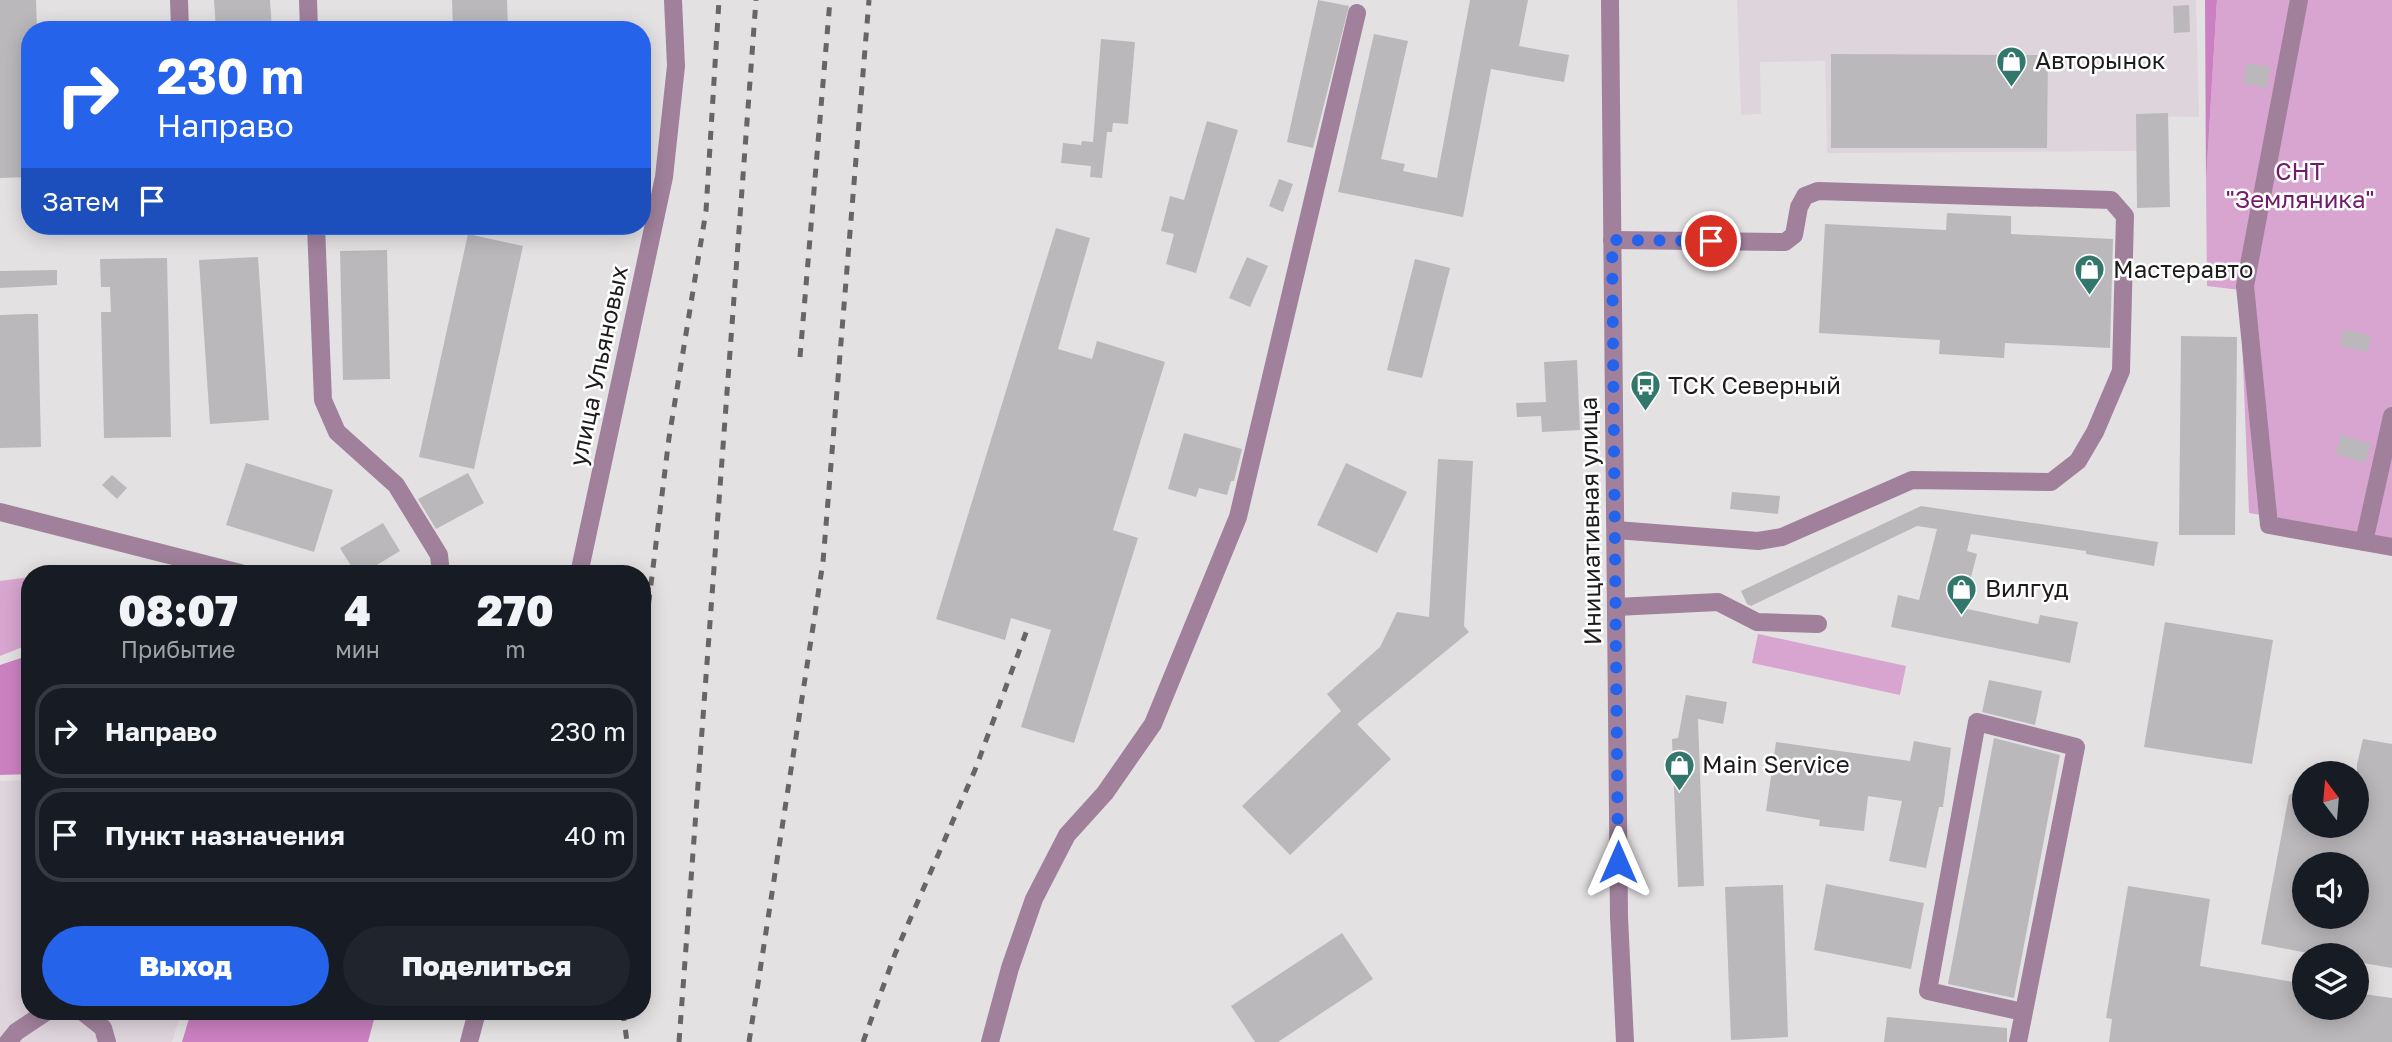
<!DOCTYPE html>
<html lang="ru">
<head>
<meta charset="utf-8">
<style>
	body { margin:0; font-family:"Golos Text",sans-serif; background:#20242c; color:#f1f3f6; height:100vh; display:flex; flex-direction:column; font-size:26px; white-space:nowrap }
	* { box-sizing:border-box; margin:0 }
	p { font-size:23px; color:#9ea1a6 }
	.icon { flex:none; width:38px; height:38px; fill:none; stroke:currentColor; stroke-width:2; stroke-linecap:round; stroke-linejoin:round }
	.map { position:relative; flex:1; overflow:hidden }
	.side { position:absolute; left:21px; top:565px; width:630px; height:455px; display:flex; flex-direction:column; background:#171b24; border-radius:28px; box-shadow:0 4px 18px #0003 }
	.side>* { flex:none }
	.top-card { position:absolute; left:21px; top:21px; width:630px; height:214px; border-radius:28px; box-shadow:0 4px 18px #0003; background:#2563eb; color:#fff; overflow:hidden }
	.needle { width:46px; rotate:344deg }
	.tools { position:absolute; left:2292px; top:761px; display:grid; gap:14px }
	.tools a { display:grid; place-items:center; width:77px; height:77px; border-radius:50%; background:#171b24; box-shadow:0 4px 18px #0003; font-size:35px }
	.pin { position:absolute; display:grid; place-items:center; width:60px; height:60px; color:#fff; margin:-30px; border:4px solid #fff; border-radius:50%; box-shadow:0 2px 7px #0007 }
	.me { position:absolute; width:77px; margin:-38px; rotate:0deg; stroke-linejoin:round; filter:drop-shadow(0 0 5px #0008) }
	.turn { display:flex; align-items:center; gap:24px; height:147px; padding:0 21px; font-size:32px }
	.turn .icon { width:91px; height:91px; stroke-width:2.5 }
	.turn b { display:block; font-size:49px; line-height:60px }
	.then { display:flex; align-items:center; height:66px; padding:0 21px; background:#0003; gap:14px; font-size:26px }
	.eta { display:flex; justify-content:space-evenly; align-items:center; height:119px; text-align:center }
	.eta b { font-size:42px; font-weight:800; line-height:49px }
	.cta { display:flex; gap:14px; margin-top:auto; padding:14px 21px }
	.cta a { flex:1; height:80px; border-radius:42px; background:#2563eb; color:#fff; font-size:28px; font-weight:800; line-height:80px; text-align:center }
	.cta a+a { background:#20242c; color:#f1f3f6 }
	ul { padding:0; list-style:none }
	li { display:flex; align-items:center; gap:21px; height:94px; margin:0 14px 10px; padding:0 7px; border:4px solid #363941; border-radius:28px }
	li div { flex:1 }
	li b { display:block; font-size:26px }
	li em { font-style:normal }
	.map>svg:first-child { display:block }
</style>
</head>
<body>
<div class="map">
<svg width="2392" height="1042" viewBox="0 0 2392 1042">
	<rect width="100%" height="100%" fill="#e4e1e3"/>
	<g fill="#ded5dc">
		<path d="M1737 0H2196L2199 117 2141 116V151L1827 153 1825 61 1760 62 1761 114 1741 115Z"/>
		<path d="M30 780V1012H181L172 1042H0V781Z"/>
	</g>
	<g fill="#d7a5cf">
		<path d="M2217 0H2392V538L2249 513 2240 290 2207 286 2206 182Z"/>
		<path d="M30 577V644L0 656V581Z"/>
		<path d="M1758 634 1906 666 1900 695 1752 663Z"/>
	</g>
	<g fill="#cb81c1">
		<path d="M2205 0H2217L2206 182Z"/>
		<path d="M30 655V774L0 775V665Z"/>
		<path d="M191 1012H376L368 1042H182Z"/>
	</g>
	<g fill="#bbb8bb" fill-rule="evenodd">
		<path d="M0 0H36L37 30H30V177L0 178Z"/>
		<path d="M214 0H270L272 30H216Z"/>
		<path d="M452 0H507L508 30H453Z"/>
		<path d="M1318 0 1349 6 1313 148 1287 142Z"/>
		<path d="M1470 0H1528L1519 46 1569 55 1564 82 1491 69 1463 217 1338 192 1374 34 1408 41 1381 159 1405 164 1403 171 1437 178Z"/>
		<path d="M2189 5 2190 32 2174 33 2173 6Z"/>
		<path d="M1101 39 1135 42 1128 124 1113 123 1112 132H1107L1102 178 1090 177 1091 166 1061 163 1063 143 1081 145 1082 141 1093 142Z"/>
		<path d="M1831 54 2048 55 2047 148H1831Z"/>
		<path d="M2247 63 2270 67 2266 88 2243 83Z"/>
		<path d="M2168 113 2170 207 2137 208 2136 114Z"/>
		<path d="M1207 121 1238 130 1196 273 1166 264 1174 234 1161 231 1170 196 1184 200Z"/>
		<path d="M1279 179 1293 184 1283 212 1269 206Z"/>
		<path d="M1947 213 2011 216V234L2113 239 2110 348 2005 343 2004 358 1939 354 1940 340 1819 333 1825 224 1946 230Z"/>
		<path d="M1056 228 1090 238 1058 349 1092 359 1097 341 1165 362 1113 530 1138 538 1074 743 1021 727 1051 630 1011 618 1005 640 936 619Z"/>
		<path d="M468 234 523 246 474 469 419 457Z"/>
		<path d="M387 250 390 379 343 380 340 251Z"/>
		<path d="M258 257 269 420 210 424 199 260Z"/>
		<path d="M1247 257 1268 266 1250 307 1229 298Z"/>
		<path d="M167 258 171 437 104 438 101 312H111L110 287H101L100 259Z"/>
		<path d="M1415 259 1450 268 1422 378 1387 370Z"/>
		<path d="M57 270V285L0 288V271Z"/>
		<path d="M29 314H38L41 447 0 448V315Z"/>
		<path d="M2344 329 2371 336 2367 352 2340 346Z"/>
		<path d="M2181 336 2237 337 2235 535H2179Z"/>
		<path d="M1577 360 1580 430 1542 432 1541 416 1517 417 1516 403 1546 402 1544 362Z"/>
		<path d="M1184 433 1242 449 1234 481H1231L1227 495 1199 488 1196 497 1168 489Z"/>
		<path d="M2341 435 2371 444 2365 463 2336 454Z"/>
		<path d="M1438 459 1473 461 1464 626 1469 632 1357 724 1391 759 1290 855 1242 806 1341 711 1327 694 1380 647 1397 612 1429 617Z"/>
		<path d="M246 463 333 490 314 552 226 525Z"/>
		<path d="M1346 463 1407 492 1377 553 1317 525Z"/>
		<path d="M468 473 484 503 436 529 418 499Z"/>
		<path d="M112 475 127 488 117 499 102 485Z"/>
		<path d="M1732 492 1780 496 1778 514 1730 509Z"/>
		<path d="M1921 506 2158 542 2154 566 2086 554V551L1971 534 1967 551 1977 554 1963 608 2038 624 2040 615 2078 622 2070 663 1891 627 1898 595 1919 600 1937 529 1917 526 1751 606 1747 604 1741 591Z"/>
		<path d="M383 523 400 551 362 574H356L340 548Z"/>
		<path d="M2165 622 2273 640 2252 764 2144 747Z"/>
		<path d="M1989 680 2042 691 2035 725 1982 712Z"/>
		<path d="M1686 695 1727 702 1723 724 1698 719 1704 886 1678 887 1672 739 1678 738Z"/>
		<path d="M1994 738 2060 755 2014 998 1948 984Z"/>
		<path d="M2363 739 2392 744V968L2357 962V956H2323L2261 944 2289 795 2305 786V826H2357V764ZM2305 864H2357V917H2305Z"/>
		<path d="M1914 741 1951 748 1943 807H1939L1926 868 1889 861 1902 801 1868 796 1864 831 1819 826 1820 820 1766 811 1776 742 1910 761Z"/>
		<path d="M1826 884 1924 903 1911 969 1814 950Z"/>
		<path d="M1783 885 1788 1037 1731 1040 1725 887Z"/>
		<path d="M2128 886 2210 899 2200 966 2305 984V1008H2357V993L2392 998V1042H2109L2112 1019 2106 1018Z"/>
		<path d="M1342 933 1373 979 1278 1042H1255L1231 1006Z"/>
		<path d="M1887 1017 2007 1028V1042H1884Z"/>
	</g>
	<g fill="none" stroke-linecap="round" stroke-linejoin="round">
		<g stroke="#a0809b" stroke-width="18">
			<path d="M179 0 180 30"/>
			<path d="M308 0 309 30"/>
			<path d="M1610 0 1619 917 1625 1042"/>
			<path d="M2299 0 2245 286 2269 525 2392 547"/>
			<path d="M316 226 323 400 337 432 396 485 439 555 441 574"/>
			<path d="M1612 240 1785 242 1794 235 1799 207 1805 196 1818 191 2111 200 2125 216 2121 371 2095 432 2078 461 2051 482 1912 480 1782 537 1758 541 1616 530"/>
			<path d="M0 512 244 574"/>
			<path d="M2364 542 2392 416"/>
			<path d="M579 574 664 177 676 66 673 0"/>
			<path d="M1616 607 1718 602 1757 622 1818 624"/>
			<path d="M83 1012 103 1028 107 1042"/>
			<path d="M8 1042 16 1032 46 1012"/>
			<path d="M469 1042 477 1012"/>
			<path d="M990 1042 1010 968 1034 899 1067 835 1105 793 1153 724 1238 517 1357 13"/>
			<path d="M2018 1042 2076 747 1977 722 1928 991 2023 1012"/>
		</g>
		<g stroke="#676667" stroke-width="5" stroke-dasharray="9 9" stroke-linecap="butt">
			<path d="M800 357 830 0"/>
			<path d="M642 657 669 438 706 211 719 0"/>
			<path d="M623 1012 627 1042"/>
			<path d="M679 1042 756 0"/>
			<path d="M749 1042 823 562 869 0"/>
			<path d="M863 1042 895 954 975 770 1027 630"/>
		</g>
	</g>
	<g fill="none" stroke-linecap="round" stroke-linejoin="round">
		<path stroke="#2563eb" stroke-width="12" stroke-dasharray="0 21.6" d="M1618 862 1612 240 1711 241"/>
	</g>
	<defs>
		<symbol id="shop-pin" viewBox="-11 -11 22 30"><path d="M0 17L-7.5 6A9.5 9.5 0 1 1 7.5 6Z" fill="#31776c" stroke="#fff"/><path d="M-5-2.5h2.3a2.7 3.5 0 0 1 5.4 0H5L5.5 6h-11ZM-1.5-2.5h3a1.5 2.3 0 0 0-3 0Z" fill="#fff"/></symbol>
		<symbol id="bus-pin" viewBox="-11 -11 22 30"><path d="M0 17L-7.5 6A9.5 9.5 0 1 1 7.5 6Z" fill="#31776c" stroke="#fff"/><path d="M-5-6H5V4H4V6H2V4H-2V6H-4V4H-5ZM-3.5-4V0h7V-4ZM-3.5 1.2v1.5H-2V1.2ZM2 1.2v1.5H3.5V1.2Z" fill="#fff"/></symbol>
	</defs>
	<g fill-rule="evenodd">
		<use href="#shop-pin" x="1994" y="44" width="35" height="47"/>
		<use href="#shop-pin" x="2072" y="252" width="35" height="47"/>
		<use href="#bus-pin" x="1628" y="368" width="35" height="47"/>
		<use href="#shop-pin" x="1944" y="572" width="35" height="47"/>
		<use href="#shop-pin" x="1662" y="748" width="35" height="47"/>
	</g>
	<g text-anchor="middle" stroke-width="5" stroke-linejoin="round" paint-order="stroke">
		<g font-size="24" fill="#1d1c1d" stroke="#fff" text-anchor="start">
			<text x="2035" y="69">Авторынок</text>
			<text x="2113" y="278">Мастеравто</text>
			<text x="1668" y="394">ТСК Северный</text>
			<text x="1985" y="597">Вилгуд</text>
			<text x="1702" y="773">Main Service</text>
		</g>
		<g font-size="24" fill="#721a6b" stroke="#fff">
			<text x="2300" y="180">СНТ<tspan x="2300" dy="28">"Земляника"</tspan></text>
		</g>
		<g font-size="24" fill="#1d1c1d" stroke="#fff">
			<text transform="translate(599 366) rotate(-78)" y="8">улица Ульяновых</text>
			<text transform="translate(1591 521) rotate(-91)" y="8">Инициативная улица</text>
		</g>
	</g>
</svg>
<div class="tools">
<a><svg class="needle" viewBox="-14 -14 28 28"><path d="M0-13l5 13h-10z" fill="#e53935"/><path d="M0 13l5-13h-10z" fill="#9ea1a6"/></svg></a>
<a><svg class="icon" aria-label="sound" viewBox="0 0 24 24"><path d="M4 9h4l5-4v14l-5-4H4zM17 9q2 3 0 6"/></svg></a>
<a><svg class="icon" aria-label="layers" viewBox="0 0 24 24"><path d="M12 4l9 5-9 5-9-5zM3 14l9 5 9-5"/></svg></a>
</div>
<div class="pin" style="left:1711px;top:241px;background:#d93025"><svg class="icon" aria-label="arrive" viewBox="0 0 24 24"><path d="M6 21V4h12l-3 4 3 4H6"/></svg></div>
<svg class="me" style="left:1618px;top:862px" viewBox="-20 -20 40 40"><path d="M0-17L14 15 0 8-14 15z" fill="#2563eb" stroke="#fff" stroke-width="4"/></svg>
<div class="top-card">
<div class="turn"><svg class="icon" aria-label="right" viewBox="0 0 24 24"><path d="M7 20v-9h11M14 6l5 5-5 5"/></svg><div><b>230 m</b>Направо</div></div>
<div class="then">Затем<svg class="icon" aria-label="arrive" viewBox="0 0 24 24"><path d="M6 21V4h12l-3 4 3 4H6"/></svg></div>
</div>
<section class="side">
<div class="eta">
<div><b>08:07</b><p>Прибытие</p></div>
<div><b>4</b><p>мин</p></div>
<div><b>270</b><p>m</p></div>
</div>
<ul>
<li><svg class="icon" aria-label="right" viewBox="0 0 24 24"><path d="M7 20v-9h11M14 6l5 5-5 5"/></svg><div><b>Направо</b></div><em>230 m</em></li>
<li><svg class="icon" aria-label="arrive" viewBox="0 0 24 24"><path d="M6 21V4h12l-3 4 3 4H6"/></svg><div><b>Пункт назначения</b></div><em>40 m</em></li>
</ul>
<div class="cta"><a>Выход</a><a>Поделиться</a></div>
</section>
</div>
</body>
</html>
